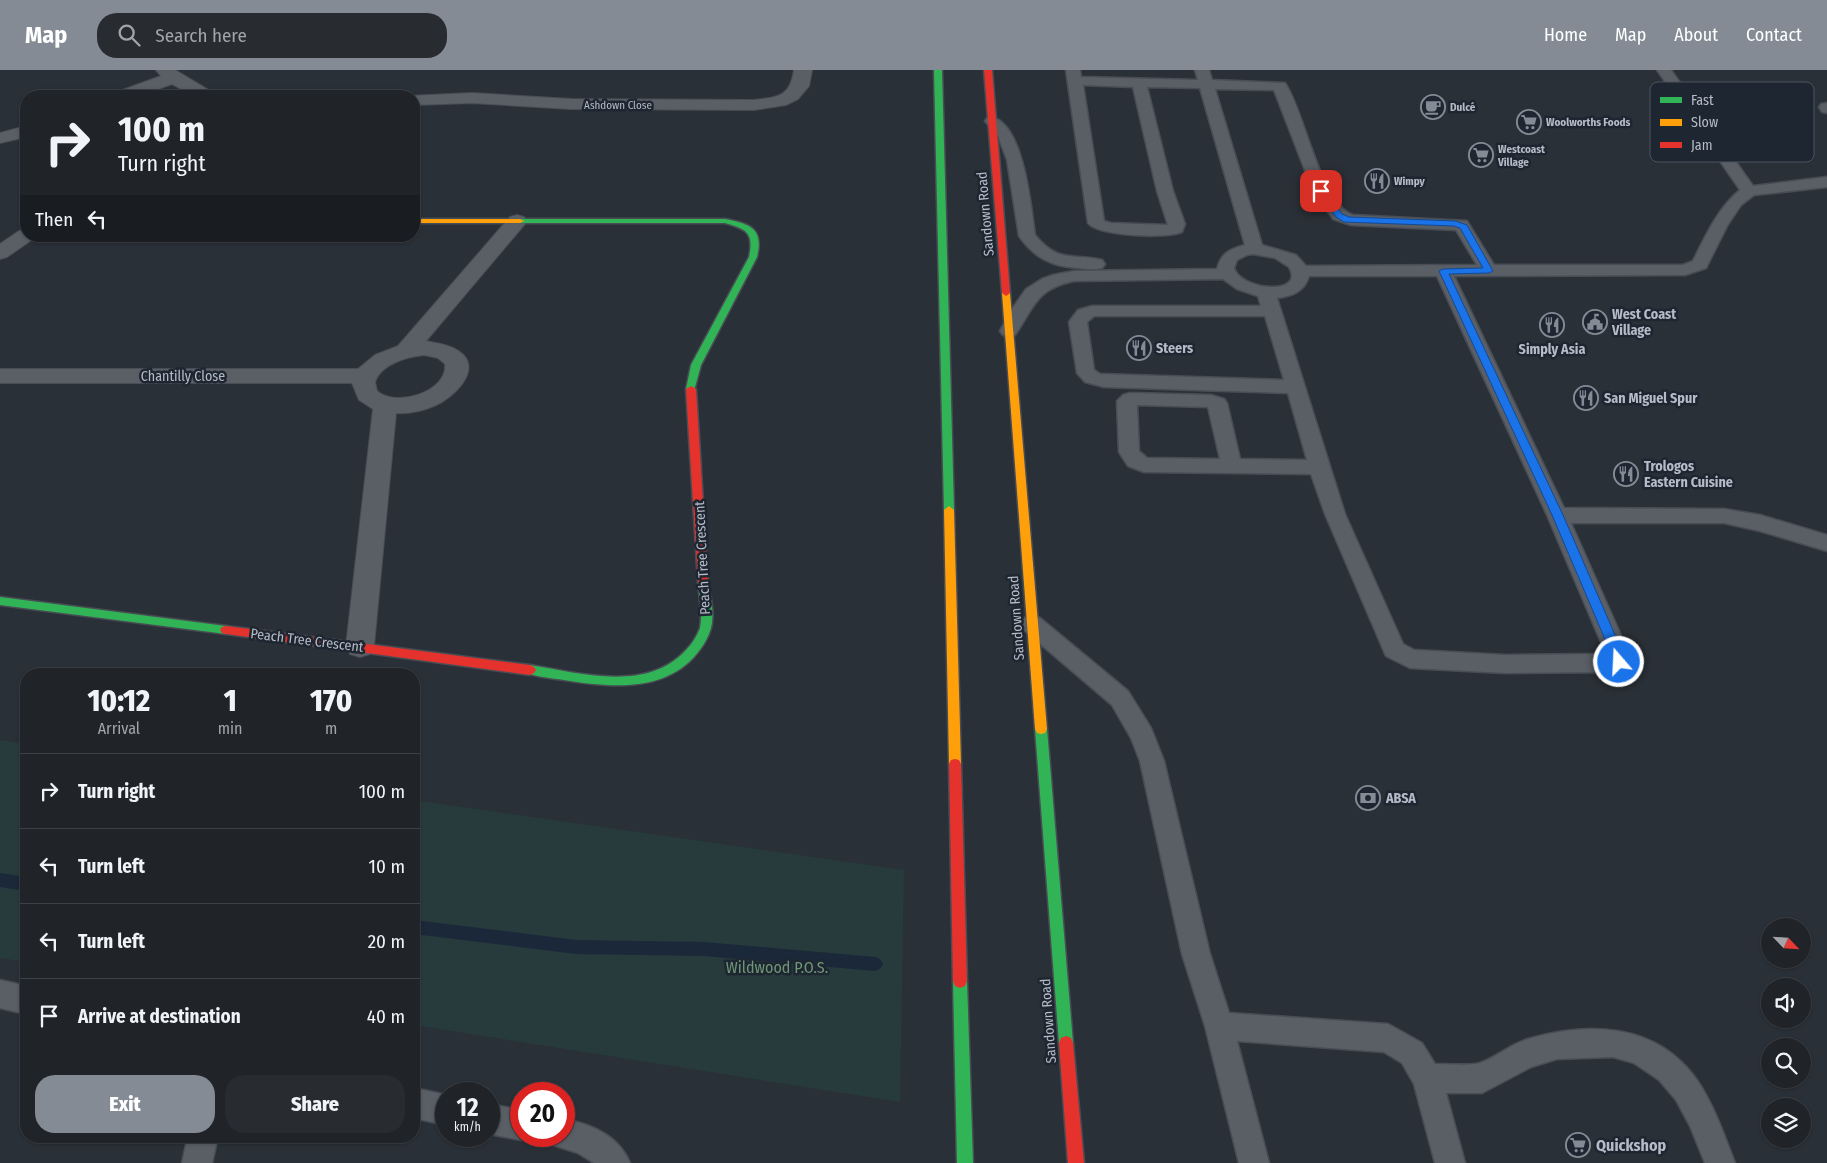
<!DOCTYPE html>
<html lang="en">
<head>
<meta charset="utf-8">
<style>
	body { margin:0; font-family:"Fira Sans Condensed",sans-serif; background:#282c31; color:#f1f3f6; height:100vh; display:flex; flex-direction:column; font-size:19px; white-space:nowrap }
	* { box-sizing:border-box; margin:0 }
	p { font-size:16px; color:#a2a4a8 }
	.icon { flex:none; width:28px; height:28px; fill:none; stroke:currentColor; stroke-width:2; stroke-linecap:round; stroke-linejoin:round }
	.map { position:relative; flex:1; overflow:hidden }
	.side { position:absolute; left:20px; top:598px; width:400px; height:475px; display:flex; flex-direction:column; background:#202429; border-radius:20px; box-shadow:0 1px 4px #0004,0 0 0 1px #3d4146 }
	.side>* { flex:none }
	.hud { position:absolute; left:20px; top:20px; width:400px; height:152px; border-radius:20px; box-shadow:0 1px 4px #0004,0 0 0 1px #3d4146; background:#202429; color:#f1f3f6; overflow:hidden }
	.needle { width:32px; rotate:115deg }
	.controls { position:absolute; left:1761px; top:848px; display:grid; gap:10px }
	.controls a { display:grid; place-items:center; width:50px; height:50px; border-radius:50%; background:#202429; box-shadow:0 1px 4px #0004,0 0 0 1px #3d4146; font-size:25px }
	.speed { position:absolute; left:435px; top:1012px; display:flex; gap:10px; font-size:25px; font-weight:700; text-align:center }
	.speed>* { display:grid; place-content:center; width:65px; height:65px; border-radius:50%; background:#202429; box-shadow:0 1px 4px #0004,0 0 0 1px #3d4146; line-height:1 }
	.speed small { font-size:12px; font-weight:400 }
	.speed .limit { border:8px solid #d22; background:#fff; color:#111 }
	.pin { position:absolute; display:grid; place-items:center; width:42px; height:42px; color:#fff; margin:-21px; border-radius:10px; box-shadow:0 2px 8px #0006 }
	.me { position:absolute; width:55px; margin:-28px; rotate:341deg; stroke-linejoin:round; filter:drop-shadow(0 0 4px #0008) }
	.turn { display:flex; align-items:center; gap:18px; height:105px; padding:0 15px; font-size:22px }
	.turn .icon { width:65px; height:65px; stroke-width:2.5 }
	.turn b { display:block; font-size:35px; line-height:42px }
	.then { display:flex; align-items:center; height:48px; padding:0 15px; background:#0003; gap:10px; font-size:19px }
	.eta { display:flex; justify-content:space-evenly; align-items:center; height:85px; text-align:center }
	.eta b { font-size:30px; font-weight:800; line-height:35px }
	.action { display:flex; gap:10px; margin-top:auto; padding:10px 15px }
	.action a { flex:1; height:58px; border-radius:20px; background:#848b95; color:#fff; font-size:20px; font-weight:800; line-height:58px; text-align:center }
	.action a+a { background:#282c31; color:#f1f3f6 }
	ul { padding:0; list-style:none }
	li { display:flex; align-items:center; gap:15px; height:75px; padding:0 15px; border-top:1px solid #3d4146 }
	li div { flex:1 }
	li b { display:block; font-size:19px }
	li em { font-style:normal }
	header { display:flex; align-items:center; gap:30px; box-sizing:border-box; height:70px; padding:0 25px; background:#848b95; color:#fff }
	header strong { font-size:24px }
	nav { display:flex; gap:28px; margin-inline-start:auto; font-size:18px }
	.search { width:350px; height:45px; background:#282c31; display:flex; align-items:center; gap:12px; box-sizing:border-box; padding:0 18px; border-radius:20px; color:#a2a4a8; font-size:19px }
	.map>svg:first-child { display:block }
</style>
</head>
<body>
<header>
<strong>Map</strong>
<div class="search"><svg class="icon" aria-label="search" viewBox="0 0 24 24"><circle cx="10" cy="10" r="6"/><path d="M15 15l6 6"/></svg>Search here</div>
<nav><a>Home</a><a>Map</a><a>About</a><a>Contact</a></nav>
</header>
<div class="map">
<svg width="1827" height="1093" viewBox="0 0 1827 1093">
	<rect width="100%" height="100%" fill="#2a3037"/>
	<g fill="#273a3c">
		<path d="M0 670 26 674V892L0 888Z"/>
		<path d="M414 730 904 800 900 1032 414 955Z"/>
	</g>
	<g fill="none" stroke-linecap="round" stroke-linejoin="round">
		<g fill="#1b2839" fill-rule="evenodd">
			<path d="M0 803 26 807V821L0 817Z"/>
			<path d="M414 850 576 870 704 872 875 887 880 889 883 894 880 899 875 901 704 886 576 884 414 864Z"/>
		</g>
		<defs>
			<g id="lane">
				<path d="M1066 0H1080L1081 7 1198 10 1195 0H1209L1212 10 1285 13C1305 42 1320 134 1353 145L1467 151 1494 195H1683L1693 191C1706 165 1718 138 1740 120L1657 0H1671L1753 116 1827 107V117L1754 125 1741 135 1727 156 1706 198 1685 205 1454 206 1564 438 1724 439 1760 445 1827 465V481L1760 461 1724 453H1571L1631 588 1626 599 1618 602 1505 603 1410 598 1386 586 1325 444 1311 404 1144 402 1128 396 1119 382 1117 331 1123 325 1130 323 1211 325 1224 329 1227 333 1240 389 1307 390 1288 323 1104 317 1085 312 1077 303 1069 252 1078 240 1092 236H1261L1258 226 1237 219 1223 209 1074 211C1036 219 1035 236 1015 265L1009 267 1003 265 1000 261 1012 239 1026 219 1042 209 1053 205 1074 201 1217 199C1221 183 1230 179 1245 175L1200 18 1147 17 1173 121 1185 154 1182 162C1168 169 1097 166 1088 153ZM1083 15 1133 17 1157 121 1168 155 1111 153 1104 151ZM1215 19 1274 20 1313 121 1333 149 1351 155 1456 160 1477 195 1306 196 1296 185 1262 175ZM1253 184 1275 188 1289 197C1306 226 1241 221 1234 198L1237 190 1247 185ZM1309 206H1437L1547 445 1606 584 1505 585 1414 580 1403 574 1345 444 1277 228C1292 226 1304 222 1309 206ZM1094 246H1265L1284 310 1100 304 1094 300 1087 252ZM1137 335 1208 337 1220 389 1147 388 1139 381Z"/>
				<path d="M1827 33V43L1822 42 1819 37 1821 34Z"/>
				<path d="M992 47C1024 55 1031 137 1035 165 1059 194 1072 183 1102 190L1105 194 1102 198C1094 200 1087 199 1079 198 1053 197 1034 188 1019 166L1007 90 998 66 985 51 987 48Z"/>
				<path d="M1032 545 1040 548 1128 621 1151 658 1164 691 1210 884 1229 943 1388 954 1422 973 1435 994C1447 994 1470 996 1480 993 1497 987 1511 974 1528 969 1589 951 1657 953 1697 1010 1714 1035 1724 1065 1735 1093H1705L1690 1056 1676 1030 1659 1010 1634 993 1613 987 1557 989 1531 997 1482 1023H1446L1465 1093H1435L1414 1014 1402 993 1384 982 1237 971 1269 1093H1239L1205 956 1182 884 1140 691 1131 668 1112 635 1024 560 1021 554 1024 548Z"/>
				<path d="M0 910 26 916V944L0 938Z"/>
				<path d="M414 1018 446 1025V1055L414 1048Z"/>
				<path d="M489 1034 521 1040V1066H530L521 1070 489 1064Z"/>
				<path d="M564 1049C591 1054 619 1066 630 1093H594L578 1083 553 1075 550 1066H564Z"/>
				<path d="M188 1066H218L212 1093H182Z"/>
			</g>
			<g id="street">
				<path d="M156 0H175L212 22 215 26H194L172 14 139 26H114L117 22 161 6Z"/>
				<path d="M794 0H812L809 16 798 29 786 35 754 40 571 39 472 33 414 35V26H408L472 23 571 29 754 30C779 27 790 27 794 0Z"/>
				<path d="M26 56V67L0 73V63Z"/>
				<path d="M517 145 524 147 527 151 524 155 426 271C435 273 445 274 453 278 488 294 456 327 434 336 422 341 408 344 396 343L374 576 370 584 360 587 350 584 346 576 373 339 359 330 352 313H0V299H358L375 285 398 276 510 147ZM424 285 438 288 445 294C448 322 396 338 377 321L375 312C381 294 406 287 424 285Z"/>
				<path d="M26 159V166H35L33 169 7 187 0 189V174L19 161Z"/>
			</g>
			<g id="fast">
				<path d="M934 0H942L954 440 949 444 944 440Z"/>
				<path d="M517 149H725C750 154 764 158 757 187L701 295 694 321 691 322 686 319 691 295 749 187C754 163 747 159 725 153H517Z"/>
				<path d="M703 508 708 512C710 526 715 543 711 558 708 569 701 579 694 587 661 623 607 617 564 610 551 608 538 607 526 603L524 600 526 597 530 595C580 603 647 623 686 580 692 574 697 566 700 558 703 543 699 526 698 512Z"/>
				<path d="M0 527 226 556 230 557 232 560 230 563 226 564 0 535Z"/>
				<path d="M1041 654 1045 655 1047 659 1073 973 1071 978 1066 980 1061 978 1059 973 1035 659 1037 655Z"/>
				<path d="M960 904 965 906 967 911 973 1093H957L953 911 955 906Z"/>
			</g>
			<g id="slow">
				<path d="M414 149H520L524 151 520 153H414Z"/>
				<path d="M1006 220 1010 223 1047 659 1045 663 1041 664 1037 663 1035 659 1002 223Z"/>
				<path d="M949 436 954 440 961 694 959 698 955 699 951 698 949 694 944 440Z"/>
			</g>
			<g id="jam">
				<path d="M984 0H992L1010 223 1006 226 1002 223Z"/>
				<path d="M691 316 696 319 708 512 703 516 698 512 686 319Z"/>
				<path d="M226 556 530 595 534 597 536 600 534 603 530 605 226 564 222 563 220 560 222 557Z"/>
				<path d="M955 689 959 690 961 694 967 911 965 916 960 918 955 916 953 911 949 694 951 690Z"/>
				<path d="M1066 966 1071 968 1073 973 1084 1093H1068L1059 973 1061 968Z"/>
			</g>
		</defs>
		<use href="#lane" stroke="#484c54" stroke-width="3"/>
		<use href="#street" stroke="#484c54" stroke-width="2"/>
		<use href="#fast" stroke="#484c54" stroke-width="3"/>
		<use href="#slow" stroke="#484c54" stroke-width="3"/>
		<use href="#jam" stroke="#484c54" stroke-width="3"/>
		<use href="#lane" fill="#5a5e65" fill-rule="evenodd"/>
		<use href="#street" fill="#5a5e65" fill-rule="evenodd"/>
		<use href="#fast" fill="#30b455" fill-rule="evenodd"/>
		<use href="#slow" fill="#ff9f0a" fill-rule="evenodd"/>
		<use href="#jam" fill="#e5322d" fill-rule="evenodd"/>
	</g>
	<path fill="#1a73e8" stroke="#114b97" d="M1318 120H1324L1342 144 1349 147 1455 151 1467 155 1493 201 1489 203 1449 204 1563 445 1625 588 1623 595H1614L1613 588 1552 445 1439 201 1443 199 1483 198 1460 158 1454 156 1344 152 1336 147 1317 121Z"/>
	<defs>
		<symbol id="cafe-ring" viewBox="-11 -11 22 22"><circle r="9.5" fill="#1e2631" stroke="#848b95" stroke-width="1.5"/><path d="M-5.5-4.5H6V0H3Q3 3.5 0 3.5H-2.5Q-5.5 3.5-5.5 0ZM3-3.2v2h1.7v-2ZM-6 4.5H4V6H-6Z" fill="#848b95"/></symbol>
		<symbol id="supermarket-ring" viewBox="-11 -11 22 22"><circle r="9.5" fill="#1e2631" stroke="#848b95" stroke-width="1.5"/><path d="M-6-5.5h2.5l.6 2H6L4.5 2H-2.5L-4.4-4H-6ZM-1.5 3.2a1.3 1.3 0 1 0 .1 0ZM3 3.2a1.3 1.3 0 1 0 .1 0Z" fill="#848b95"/></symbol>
		<symbol id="restaurant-ring" viewBox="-11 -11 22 22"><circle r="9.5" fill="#1e2631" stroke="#848b95" stroke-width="1.5"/><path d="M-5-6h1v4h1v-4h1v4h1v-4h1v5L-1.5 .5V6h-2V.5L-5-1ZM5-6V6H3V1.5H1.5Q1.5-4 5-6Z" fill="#848b95"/></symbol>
		<symbol id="civic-ring" viewBox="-11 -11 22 22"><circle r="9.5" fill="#1e2631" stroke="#848b95" stroke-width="1.5"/><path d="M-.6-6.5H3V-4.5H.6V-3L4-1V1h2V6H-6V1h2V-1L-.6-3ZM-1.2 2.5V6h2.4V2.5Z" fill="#848b95"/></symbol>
		<symbol id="bank-ring" viewBox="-11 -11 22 22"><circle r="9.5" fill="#1e2631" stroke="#848b95" stroke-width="1.5"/><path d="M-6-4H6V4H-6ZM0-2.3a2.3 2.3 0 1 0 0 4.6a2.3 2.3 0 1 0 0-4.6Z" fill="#848b95"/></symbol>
	</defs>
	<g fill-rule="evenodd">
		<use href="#cafe-ring" x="1419" y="23" width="28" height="28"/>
		<use href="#supermarket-ring" x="1515" y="38" width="28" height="28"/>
		<use href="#supermarket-ring" x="1467" y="71" width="28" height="28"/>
		<use href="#restaurant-ring" x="1363" y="97" width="28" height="28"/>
		<use href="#civic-ring" x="1581" y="238" width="28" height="28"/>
		<use href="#restaurant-ring" x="1538" y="241" width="28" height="28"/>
		<use href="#restaurant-ring" x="1125" y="264" width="28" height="28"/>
		<use href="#restaurant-ring" x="1572" y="314" width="28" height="28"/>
		<use href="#restaurant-ring" x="1612" y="390" width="28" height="28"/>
		<use href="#bank-ring" x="1354" y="714" width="28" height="28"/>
		<use href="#supermarket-ring" x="1564" y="1061" width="28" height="28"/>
	</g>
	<g text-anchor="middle" stroke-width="5" stroke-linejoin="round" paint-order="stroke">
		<g font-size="11" fill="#b5bcc7" stroke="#1e2631">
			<text x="618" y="39">Ashdown Close</text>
		</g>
		<g font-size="11" font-weight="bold" fill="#b5bcc7" stroke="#1e2631" text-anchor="start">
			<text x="1450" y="41">Dulcé</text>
			<text x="1546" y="56">Woolworths Foods</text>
			<text x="1498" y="83">Westcoast<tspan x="1498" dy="13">Village</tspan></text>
			<text x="1394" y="115">Wimpy</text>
		</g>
		<g font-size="14" fill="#b5bcc7" stroke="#1e2631">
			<text transform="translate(985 144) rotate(-95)" y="5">Sandown Road</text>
			<text x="183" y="311">Chantilly Close</text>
			<text transform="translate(702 488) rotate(-93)" y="5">Peach Tree Crescent</text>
			<text transform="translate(1016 548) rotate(-94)" y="5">Sandown Road</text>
			<text transform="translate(307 570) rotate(7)" y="5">Peach Tree Crescent</text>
			<text transform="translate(1048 951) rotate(-94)" y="5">Sandown Road</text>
		</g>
		<g font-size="14" font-weight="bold" fill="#b5bcc7" stroke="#1e2631" text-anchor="start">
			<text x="1612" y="249">West Coast<tspan x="1612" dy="16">Village</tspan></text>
			<text x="1156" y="283">Steers</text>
			<text x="1552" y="284" text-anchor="middle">Simply Asia</text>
			<text x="1604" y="333">San Miguel Spur</text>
			<text x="1644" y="401">Trologos<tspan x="1644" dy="16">Eastern Cuisine</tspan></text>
			<text x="1386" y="733">ABSA</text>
		</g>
		<g font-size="16" fill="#6e9676" stroke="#1e2631">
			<text x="777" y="903">Wildwood P.O.S.</text>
		</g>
		<g font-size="16" font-weight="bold" fill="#b5bcc7" stroke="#1e2631" text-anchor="start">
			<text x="1596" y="1081">Quickshop</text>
		</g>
	</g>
	<rect x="1650" y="12" width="164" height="80" rx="8" fill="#1e2631" stroke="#4b535e" stroke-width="1"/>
	<rect x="1660" y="27" width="22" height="6" fill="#30b455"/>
	<rect x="1660" y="49" width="22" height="7" fill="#ff9f0a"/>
	<rect x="1660" y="72" width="22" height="6" fill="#e5322d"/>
	<g font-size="14" fill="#b5bcc7">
		<text x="1691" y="35">Fast</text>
		<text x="1691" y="57">Slow</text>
		<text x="1691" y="80">Jam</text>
	</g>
</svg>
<div class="controls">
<a><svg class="needle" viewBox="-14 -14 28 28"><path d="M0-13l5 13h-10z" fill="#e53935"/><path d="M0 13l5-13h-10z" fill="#a2a4a8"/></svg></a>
<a><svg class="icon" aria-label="sound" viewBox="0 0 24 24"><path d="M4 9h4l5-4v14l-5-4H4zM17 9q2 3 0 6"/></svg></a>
<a><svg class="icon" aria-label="search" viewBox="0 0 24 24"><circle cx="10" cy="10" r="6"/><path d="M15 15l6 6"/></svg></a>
<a><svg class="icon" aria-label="layers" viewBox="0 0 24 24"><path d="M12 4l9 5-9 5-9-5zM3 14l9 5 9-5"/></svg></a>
</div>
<div class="speed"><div>12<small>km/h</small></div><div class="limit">20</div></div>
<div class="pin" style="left:1321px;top:121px;background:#d93025"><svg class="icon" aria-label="arrive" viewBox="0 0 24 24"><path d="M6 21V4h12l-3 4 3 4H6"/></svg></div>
<svg class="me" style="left:1619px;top:592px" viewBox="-20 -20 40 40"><circle r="17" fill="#1a73e8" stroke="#fff" stroke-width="3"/><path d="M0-11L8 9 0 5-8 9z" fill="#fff"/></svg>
<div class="hud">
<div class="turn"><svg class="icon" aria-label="right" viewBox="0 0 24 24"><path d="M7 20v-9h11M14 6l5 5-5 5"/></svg><div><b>100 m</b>Turn right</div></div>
<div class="then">Then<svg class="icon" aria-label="left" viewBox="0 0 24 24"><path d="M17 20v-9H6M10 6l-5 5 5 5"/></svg></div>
</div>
<section class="side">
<div class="eta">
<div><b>10:12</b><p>Arrival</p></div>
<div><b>1</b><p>min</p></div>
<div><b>170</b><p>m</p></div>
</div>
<ul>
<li><svg class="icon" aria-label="right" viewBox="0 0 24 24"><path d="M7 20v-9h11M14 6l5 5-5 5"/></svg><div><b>Turn right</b></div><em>100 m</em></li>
<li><svg class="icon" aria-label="left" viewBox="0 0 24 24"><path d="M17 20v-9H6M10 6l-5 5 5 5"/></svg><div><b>Turn left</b></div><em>10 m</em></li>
<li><svg class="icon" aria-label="left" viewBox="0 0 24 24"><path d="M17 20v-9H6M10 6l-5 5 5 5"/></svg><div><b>Turn left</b></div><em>20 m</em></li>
<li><svg class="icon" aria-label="arrive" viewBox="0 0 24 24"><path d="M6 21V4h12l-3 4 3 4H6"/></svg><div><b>Arrive at destination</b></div><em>40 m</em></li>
</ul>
<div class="action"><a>Exit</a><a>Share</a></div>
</section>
</div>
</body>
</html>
